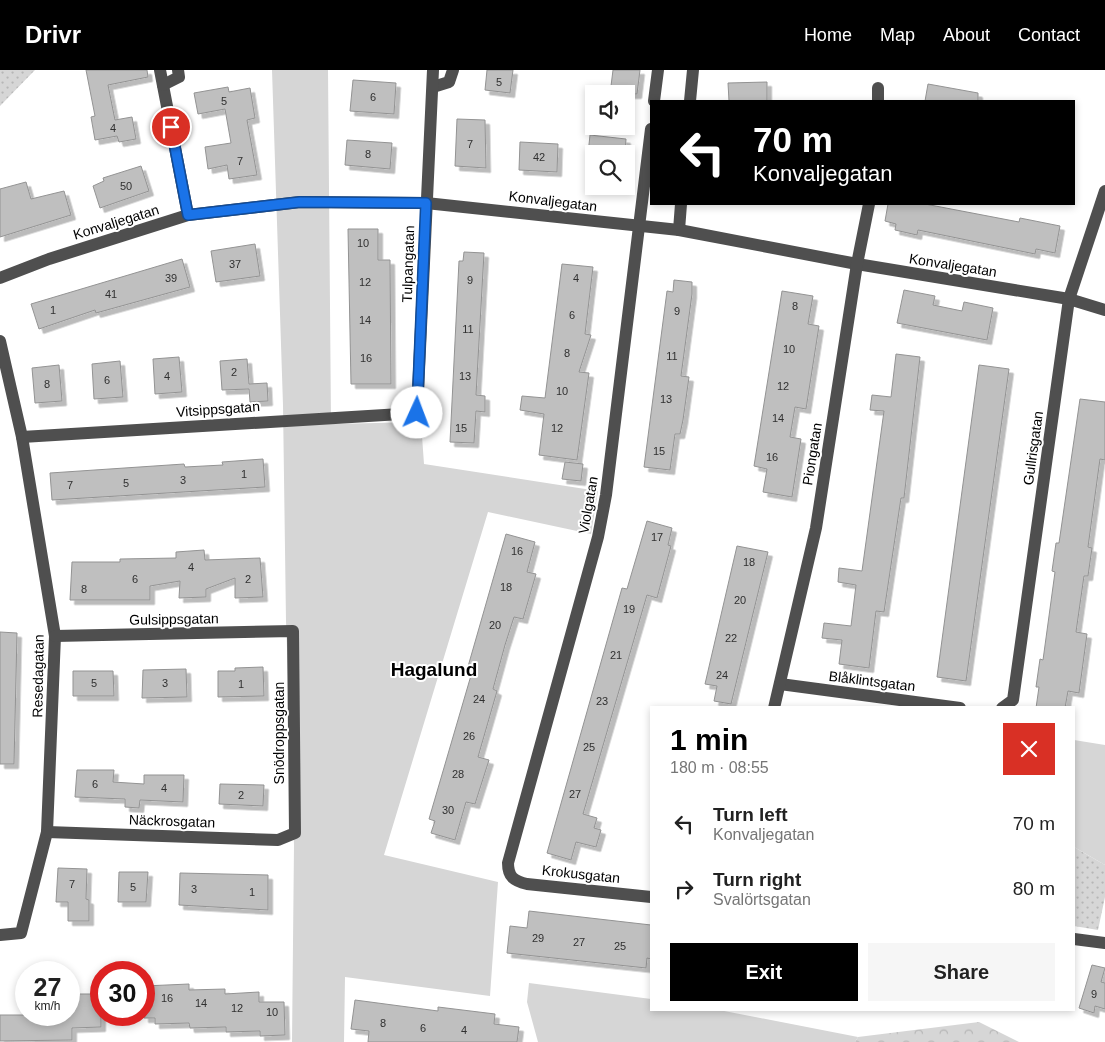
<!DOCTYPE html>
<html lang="en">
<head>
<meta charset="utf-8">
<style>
	body { margin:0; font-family:Helvetica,sans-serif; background:#f6f6f6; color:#222; height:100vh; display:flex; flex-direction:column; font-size:19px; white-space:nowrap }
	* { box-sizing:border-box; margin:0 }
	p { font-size:16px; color:#767676 }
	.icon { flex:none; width:28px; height:28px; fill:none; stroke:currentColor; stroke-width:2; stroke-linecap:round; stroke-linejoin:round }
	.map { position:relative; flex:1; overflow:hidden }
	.panel { position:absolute; left:650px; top:636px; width:425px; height:305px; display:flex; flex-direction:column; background:#fff; border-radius:0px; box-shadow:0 2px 8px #0003 }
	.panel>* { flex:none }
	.top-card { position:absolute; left:650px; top:30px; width:425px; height:105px; border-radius:0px; box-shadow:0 2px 8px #0003; background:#000; color:#fff; overflow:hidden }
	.buttons { position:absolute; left:585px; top:15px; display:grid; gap:10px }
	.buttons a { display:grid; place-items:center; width:50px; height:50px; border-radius:0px; background:#fff; box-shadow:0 2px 8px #0003; font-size:25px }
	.speed { position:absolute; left:15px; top:891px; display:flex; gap:10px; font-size:25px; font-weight:700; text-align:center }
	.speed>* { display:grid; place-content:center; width:65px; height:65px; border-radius:50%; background:#fff; box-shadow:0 2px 8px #0003; line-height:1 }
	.speed small { font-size:12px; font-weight:400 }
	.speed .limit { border:8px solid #d22; background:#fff; color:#111 }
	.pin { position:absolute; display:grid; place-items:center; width:42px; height:42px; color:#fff; margin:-21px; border:2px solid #fff; border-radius:50%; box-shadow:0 1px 5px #0007 }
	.me { position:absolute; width:55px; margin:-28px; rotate:2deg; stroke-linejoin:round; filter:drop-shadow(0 0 4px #0008) }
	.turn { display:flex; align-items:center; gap:18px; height:105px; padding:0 20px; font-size:22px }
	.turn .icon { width:65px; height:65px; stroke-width:2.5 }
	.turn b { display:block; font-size:35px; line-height:42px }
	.round { display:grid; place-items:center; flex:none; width:52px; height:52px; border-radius:0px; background:#f6f6f6 }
	.headline { display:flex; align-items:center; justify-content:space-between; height:85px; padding:0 20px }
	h1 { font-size:30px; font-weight:600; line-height:38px; color:#000 }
	.button { display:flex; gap:10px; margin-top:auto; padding:10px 20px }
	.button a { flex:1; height:58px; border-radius:0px; background:#000; color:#fff; font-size:20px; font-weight:600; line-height:58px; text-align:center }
	.button a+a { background:#f6f6f6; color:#222 }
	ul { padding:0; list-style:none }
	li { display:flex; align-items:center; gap:15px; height:65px; padding:0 20px }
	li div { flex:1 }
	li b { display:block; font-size:19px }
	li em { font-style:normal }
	header { display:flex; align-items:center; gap:30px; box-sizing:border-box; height:70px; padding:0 25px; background:#000; color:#fff }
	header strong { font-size:24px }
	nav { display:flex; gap:28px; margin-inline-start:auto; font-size:18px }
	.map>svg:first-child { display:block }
</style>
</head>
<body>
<header>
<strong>Drivr</strong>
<nav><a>Home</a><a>Map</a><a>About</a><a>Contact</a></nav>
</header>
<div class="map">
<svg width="1105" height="972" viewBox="0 0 1105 972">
	<defs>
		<pattern id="grass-dots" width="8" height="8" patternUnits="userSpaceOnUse" patternTransform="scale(1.25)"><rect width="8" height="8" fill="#d6d6d6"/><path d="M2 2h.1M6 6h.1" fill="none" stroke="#b6b6b6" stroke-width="1.8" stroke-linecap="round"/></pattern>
		<pattern id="forest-crowns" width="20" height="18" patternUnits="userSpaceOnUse" patternTransform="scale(1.25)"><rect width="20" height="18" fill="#d6d6d6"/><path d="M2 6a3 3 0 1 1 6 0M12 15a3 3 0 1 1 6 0" fill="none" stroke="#b6b6b6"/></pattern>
		<filter id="shadow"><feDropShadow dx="4.5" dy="4.5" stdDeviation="0" flood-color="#0004"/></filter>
	</defs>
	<rect width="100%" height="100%" fill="#fff"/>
	<g fill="url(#grass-dots)">
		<path d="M0 0H35L0 36Z"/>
		<path d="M1074 777 1105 795V827L1098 860 1074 856Z"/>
	</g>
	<path fill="url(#forest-crowns)" d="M979 952 1019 972H855L858 967Z"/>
	<g fill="#d6d6d6">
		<path d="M272 0H328L331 354 421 352 424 394 598 421 591 464 488 442 384 785 498 812 490 926 345 907 344 972H292L294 775 286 551 283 335Z"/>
		<path d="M1074 670 1105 675V795L1074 777Z"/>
		<path d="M529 913 651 929V940H719L858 967 855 972H538L527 932Z"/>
	</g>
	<g fill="#bfbfbf" stroke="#939393" filter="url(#shadow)">
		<path d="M86 0H147L148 7 108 15 115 50 132 47 136 69 119 72 117 66 95 70 91 47 95 46Z"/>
		<path d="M487 0H513L510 23 485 20Z"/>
		<path d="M613 0H640L637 24H610Z"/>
		<path d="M353 10 396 13 394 44 350 41Z"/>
		<path d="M767 12V31H729L728 13Z"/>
		<path d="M928 14 978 23V31H925Z"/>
		<path d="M228 17 229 22 250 18 255 48 247 50 257 105 229 109 227 95 208 99 205 77 231 73 225 39 198 44 194 23Z"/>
		<path d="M457 49 485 50 486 98 455 96Z"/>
		<path d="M590 65 626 69 625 84H588Z"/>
		<path d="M347 70 392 73 390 99 345 95Z"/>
		<path d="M520 72 558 74 557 102 519 100Z"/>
		<path d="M141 96 149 121 100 138 93 116 104 111 103 108Z"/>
		<path d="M26 112 31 129 64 121 71 145 0 167V119Z"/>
		<path d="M888 134H925L1019 152 1020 148 1060 156 1055 183 1036 179 1035 184 918 160 917 165 895 160 896 154 885 151Z"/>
		<path d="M348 159H378V190H390L391 314H351Z"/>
		<path d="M255 174 260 206 216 212 211 181Z"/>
		<path d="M464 182 484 183 476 325 485 326V342L476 341 474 373 450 372 459 191H463Z"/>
		<path d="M182 189 190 217 96 243 95 240 39 259 31 234Z"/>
		<path d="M562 194 593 197 585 264 591 265 579 302 589 303 577 390 539 385 544 344 520 340 522 326 545 328Z"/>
		<path d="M674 210 692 212V224L681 306 689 307 683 350 680 364H675L670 400 644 397 667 221 673 222Z"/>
		<path d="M904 220 935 226 933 235 962 241 964 232 993 238 987 270 897 253Z"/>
		<path d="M782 221 813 226 808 254 819 256 806 339 795 337 790 367 801 369 792 427 763 422 767 399 754 396Z"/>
		<path d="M896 284 920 287 904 428H901L884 542 876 541 869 598 839 594 842 570 822 568 824 553 851 556 856 515 838 512 839 498 862 501 884 341 870 340 872 325 891 327Z"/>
		<path d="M179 287 182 322 155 324 153 289Z"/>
		<path d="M247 289 249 314 267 313 268 331 250 332 249 319 222 320 220 291Z"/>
		<path d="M120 291 123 327 94 329 92 294Z"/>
		<path d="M59 295 62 331 35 333 32 298Z"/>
		<path d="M979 295 1009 299 966 611 937 607Z"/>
		<path d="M1080 329 1105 332V390L1100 389 1088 477 1092 478 1088 506H1084L1076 562 1087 564 1079 623 1068 621 1065 638H1036L1039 617H1036L1040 589 1043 590 1055 502 1052 501 1056 473H1059Z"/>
		<path d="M263 389 265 417 52 430 50 403 184 394 185 397 223 395 222 392Z"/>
		<path d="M565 392 583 394 581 411 562 409Z"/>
		<path d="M647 451 672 458 668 475 671 476 657 528 647 525 583 744 597 748 594 758 601 760 596 777 576 772 571 790 547 783 622 518 627 519Z"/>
		<path d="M506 464 535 472 527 502 536 504 523 549 514 547 505 575 493 619 497 621 478 687 489 690 475 734 466 732 455 770 431 763 435 751 429 749 472 602 467 600Z"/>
		<path d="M737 476 768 482 731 634 714 631 717 616 705 614Z"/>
		<path d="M204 480 205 490 260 488 263 527 235 528V508L206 519V527L179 528 180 511 150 516V530H70L72 492H120V489L176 488V482Z"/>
		<path d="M0 562 17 563 14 694H0Z"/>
		<path d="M263 597 264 626 218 627V601H235V598Z"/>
		<path d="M186 599 187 627 142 628 143 600Z"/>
		<path d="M73 601H113L114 626H73Z"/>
		<path d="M77 700H114L113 712 144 714V705H184L183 732 140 730 139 738 125 737V729L75 727Z"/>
		<path d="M220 714 264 715 263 736 219 734Z"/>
		<path d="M58 798 87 799 86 829 89 830V851H68V832H56Z"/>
		<path d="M119 802H148L146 832H118Z"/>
		<path d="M180 803 268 805V840L179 835Z"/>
		<path d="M529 841 651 855V889L647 888 646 898 507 883 510 856 527 858Z"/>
		<path d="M1092 895 1105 898 1101 912 1105 913V939L1095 936 1094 943 1079 938Z"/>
		<path d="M189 914V920L225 919V924L259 922V932H284L285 965 260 966V961L226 962V957L190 958 189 953 155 954V948H144V916Z"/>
		<path d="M71 924H91V927H101V957L72 958V970L0 971V945H69V937H71Z"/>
		<path d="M355 930 438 941V937L495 944 494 954 519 957 517 972H368L369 961 351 959Z"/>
	</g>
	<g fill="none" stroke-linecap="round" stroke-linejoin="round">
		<g stroke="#4f4f4f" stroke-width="12">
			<path d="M160 0 188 145"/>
			<path d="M163 15 179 7 178 0"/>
			<path d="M433 17 449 12 453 0"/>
			<path d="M654 31 658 0"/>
			<path d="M690 31 693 0"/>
			<path d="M878 31V18"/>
			<path d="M651 59 606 425 598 467 508 793C508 807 514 811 527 814L651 827"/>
			<path d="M679 160 681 134"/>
			<path d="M0 208 49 189 188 145 300 132 426 133 679 160 857 194 1069 229 1105 240"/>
			<path d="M0 271 22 367 55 566 47 762 21 863 0 865"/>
			<path d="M22 367 417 343 433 0"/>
			<path d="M780 614 960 638"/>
			<path d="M774 638 816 458 857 194 869 134"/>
			<path d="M1002 638 1013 630 1069 229 1105 121"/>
			<path d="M47 762 278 770 295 763 293 561 55 566"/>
			<path d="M1074 869 1105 873"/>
		</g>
	</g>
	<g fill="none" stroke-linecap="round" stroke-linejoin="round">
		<defs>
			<path id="route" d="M171 57 188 145 300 132 426 133 417 343"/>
		</defs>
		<use href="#route" stroke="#114b97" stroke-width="12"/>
		<use href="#route" stroke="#1a73e8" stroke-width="9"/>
	</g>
	<g text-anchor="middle" stroke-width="4" stroke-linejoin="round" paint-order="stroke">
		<g font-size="11" fill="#303030">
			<text x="499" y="16">5</text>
			<text x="373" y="31">6</text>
			<text x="224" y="35">5</text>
			<text x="113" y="62">4</text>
			<text x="470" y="78">7</text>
			<text x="368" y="88">8</text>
			<text x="539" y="91">42</text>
			<text x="240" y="95">7</text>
			<text x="126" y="120">50</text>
			<text x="363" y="177">10</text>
			<text x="235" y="198">37</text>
			<text x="171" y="212">39</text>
			<text x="576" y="212">4</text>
			<text x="470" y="214">9</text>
			<text x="365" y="216">12</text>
			<text x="111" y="228">41</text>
			<text x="795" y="240">8</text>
			<text x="53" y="244">1</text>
			<text x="677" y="245">9</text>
			<text x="572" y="249">6</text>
			<text x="365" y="254">14</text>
			<text x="468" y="263">11</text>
			<text x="789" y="283">10</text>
			<text x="567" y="287">8</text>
			<text x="672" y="290">11</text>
			<text x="366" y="292">16</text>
			<text x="234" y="306">2</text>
			<text x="167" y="310">4</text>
			<text x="465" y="310">13</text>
			<text x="107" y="314">6</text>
			<text x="47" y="318">8</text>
			<text x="783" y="320">12</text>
			<text x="562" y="325">10</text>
			<text x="666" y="333">13</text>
			<text x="778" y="352">14</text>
			<text x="461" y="362">15</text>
			<text x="557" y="362">12</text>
			<text x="659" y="385">15</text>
			<text x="772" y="391">16</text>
			<text x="244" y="408">1</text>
			<text x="183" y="414">3</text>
			<text x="126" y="417">5</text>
			<text x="70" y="419">7</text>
			<text x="657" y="471">17</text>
			<text x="517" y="485">16</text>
			<text x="749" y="496">18</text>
			<text x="191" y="501">4</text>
			<text x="135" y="513">6</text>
			<text x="248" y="513">2</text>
			<text x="506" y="521">18</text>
			<text x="84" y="523">8</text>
			<text x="740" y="534">20</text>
			<text x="629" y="543">19</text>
			<text x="495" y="559">20</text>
			<text x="731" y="572">22</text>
			<text x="616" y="589">21</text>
			<text x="722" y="609">24</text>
			<text x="94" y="617">5</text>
			<text x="165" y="617">3</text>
			<text x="241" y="618">1</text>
			<text x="479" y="633">24</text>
			<text x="602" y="635">23</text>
			<text x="469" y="670">26</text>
			<text x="589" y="681">25</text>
			<text x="458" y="708">28</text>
			<text x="95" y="718">6</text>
			<text x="164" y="722">4</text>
			<text x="575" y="728">27</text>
			<text x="241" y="729">2</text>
			<text x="448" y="744">30</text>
			<text x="72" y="818">7</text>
			<text x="133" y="821">5</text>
			<text x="194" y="823">3</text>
			<text x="252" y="826">1</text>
			<text x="538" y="872">29</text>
			<text x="579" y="876">27</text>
			<text x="620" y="880">25</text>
			<text x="1094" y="928">9</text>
			<text x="167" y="932">16</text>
			<text x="201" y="937">14</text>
			<text x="237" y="942">12</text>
			<text x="272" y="946">10</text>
			<text x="383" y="957">8</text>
			<text x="423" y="962">6</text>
			<text x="464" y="964">4</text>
		</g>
		<g font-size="14" fill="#000" stroke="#fff">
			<text transform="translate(553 131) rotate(7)" y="5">Konvaljegatan</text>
			<text transform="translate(116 152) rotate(-17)" y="5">Konvaljegatan</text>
			<text transform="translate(408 194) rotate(-88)" y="5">Tulpangatan</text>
			<text transform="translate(953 195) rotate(9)" y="5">Konvaljegatan</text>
			<text transform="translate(218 339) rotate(-4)" y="5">Vitsippsgatan</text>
			<text transform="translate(1033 378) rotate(-82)" y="5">Gullrisgatan</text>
			<text transform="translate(812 384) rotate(-81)" y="5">Piongatan</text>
			<text transform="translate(588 435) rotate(-80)" y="5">Violgatan</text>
			<text transform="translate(174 549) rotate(-1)" y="5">Gulsippsgatan</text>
			<text transform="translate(38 606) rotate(-89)" y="5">Resedagatan</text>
			<text transform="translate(872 611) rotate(7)" y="5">Blåklintsgatan</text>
			<text transform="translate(279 663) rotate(-90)" y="5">Snödroppsgatan</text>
			<text transform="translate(172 751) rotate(2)" y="5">Näckrosgatan</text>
			<text transform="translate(581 804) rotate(6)" y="5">Krokusgatan</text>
		</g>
		<g font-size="19" font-weight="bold" fill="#000" stroke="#fff">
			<text x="434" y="606">Hagalund</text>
		</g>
	</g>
</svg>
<div class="buttons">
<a><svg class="icon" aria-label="sound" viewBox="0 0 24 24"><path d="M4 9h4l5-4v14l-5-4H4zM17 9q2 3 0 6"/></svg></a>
<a><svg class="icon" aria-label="search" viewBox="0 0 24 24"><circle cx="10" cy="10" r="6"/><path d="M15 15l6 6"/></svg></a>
</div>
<div class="speed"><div>27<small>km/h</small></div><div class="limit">30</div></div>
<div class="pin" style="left:171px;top:57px;background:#d93025"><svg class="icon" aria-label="arrive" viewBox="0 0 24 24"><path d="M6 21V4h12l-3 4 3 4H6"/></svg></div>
<svg class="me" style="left:417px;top:343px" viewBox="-20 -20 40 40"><circle r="19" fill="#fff"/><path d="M0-13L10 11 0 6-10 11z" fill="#1a73e8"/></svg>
<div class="top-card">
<div class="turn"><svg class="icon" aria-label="left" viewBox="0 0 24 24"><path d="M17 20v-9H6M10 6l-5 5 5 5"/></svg><div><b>70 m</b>Konvaljegatan</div></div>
</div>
<section class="panel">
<div class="headline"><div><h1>1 min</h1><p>180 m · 08:55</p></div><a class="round" style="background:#d93025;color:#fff"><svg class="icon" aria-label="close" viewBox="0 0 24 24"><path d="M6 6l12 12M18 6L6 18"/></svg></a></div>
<ul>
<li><svg class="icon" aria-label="left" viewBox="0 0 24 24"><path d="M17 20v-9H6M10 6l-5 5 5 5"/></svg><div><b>Turn left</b><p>Konvaljegatan</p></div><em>70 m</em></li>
<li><svg class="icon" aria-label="right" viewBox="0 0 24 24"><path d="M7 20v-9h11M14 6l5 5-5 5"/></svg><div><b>Turn right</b><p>Svalörtsgatan</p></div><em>80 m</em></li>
</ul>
<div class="button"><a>Exit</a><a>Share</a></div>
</section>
</div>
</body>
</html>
